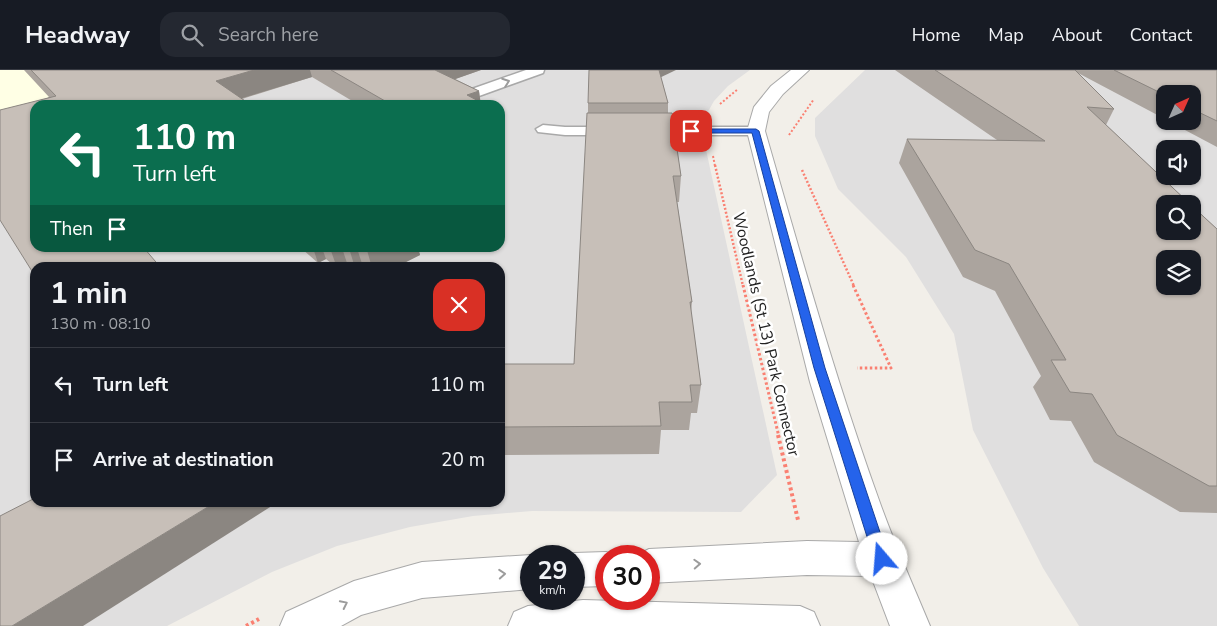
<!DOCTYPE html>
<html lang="en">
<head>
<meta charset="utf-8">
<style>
	body { margin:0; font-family:"Nunito Sans",sans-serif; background:#242831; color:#f1f3f6; height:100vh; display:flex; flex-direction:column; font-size:19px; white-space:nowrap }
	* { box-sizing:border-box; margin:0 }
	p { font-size:16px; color:#9ea1a6 }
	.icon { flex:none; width:28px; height:28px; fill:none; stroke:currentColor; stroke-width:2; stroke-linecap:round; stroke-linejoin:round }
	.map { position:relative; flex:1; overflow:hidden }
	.side { position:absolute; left:30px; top:192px; width:475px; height:245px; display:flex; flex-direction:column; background:#171b24; border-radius:15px; box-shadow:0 1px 4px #0004 }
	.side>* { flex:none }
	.guide { position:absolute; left:30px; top:30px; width:475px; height:152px; border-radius:15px; box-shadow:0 1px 4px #0004; background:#0b6e4f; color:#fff; overflow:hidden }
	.needle { width:32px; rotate:45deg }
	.controls { position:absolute; left:1156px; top:15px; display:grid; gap:10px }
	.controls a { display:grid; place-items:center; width:45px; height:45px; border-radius:10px; background:#171b24; box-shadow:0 1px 4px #0004; font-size:25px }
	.speed { position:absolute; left:520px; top:475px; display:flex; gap:10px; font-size:25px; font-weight:700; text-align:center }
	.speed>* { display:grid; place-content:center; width:65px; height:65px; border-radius:50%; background:#171b24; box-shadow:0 1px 4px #0004; line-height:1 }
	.speed small { font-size:12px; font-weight:400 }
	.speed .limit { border:8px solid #d22; background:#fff; color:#111 }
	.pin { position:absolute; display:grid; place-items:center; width:42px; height:42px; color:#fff; margin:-21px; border-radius:10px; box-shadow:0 2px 8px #0006 }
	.me { position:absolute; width:55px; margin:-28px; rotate:342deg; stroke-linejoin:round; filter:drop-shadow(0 0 4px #0008) }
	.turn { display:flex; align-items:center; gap:18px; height:105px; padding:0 20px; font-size:22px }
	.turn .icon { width:65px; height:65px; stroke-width:2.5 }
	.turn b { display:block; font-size:35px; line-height:42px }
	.then { display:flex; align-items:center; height:48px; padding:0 20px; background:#0003; gap:10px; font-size:19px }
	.round { display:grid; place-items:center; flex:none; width:52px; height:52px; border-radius:15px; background:#242831 }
	.summary { display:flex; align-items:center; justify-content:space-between; height:85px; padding:0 20px }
	h1 { font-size:30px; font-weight:700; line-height:38px }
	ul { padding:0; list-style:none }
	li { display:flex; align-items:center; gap:15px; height:75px; padding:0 20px; border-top:1px solid #363941 }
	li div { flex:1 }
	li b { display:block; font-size:19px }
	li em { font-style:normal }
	header { display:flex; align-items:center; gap:30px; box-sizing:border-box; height:70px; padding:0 25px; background:#171b24; border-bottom:1px solid #363941 }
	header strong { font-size:24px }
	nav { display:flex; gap:28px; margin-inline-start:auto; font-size:18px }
	.search { width:350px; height:45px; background:#242831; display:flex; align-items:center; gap:12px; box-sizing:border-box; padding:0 18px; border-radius:15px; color:#9ea1a6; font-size:19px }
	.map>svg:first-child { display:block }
</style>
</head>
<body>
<header>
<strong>Headway</strong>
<div class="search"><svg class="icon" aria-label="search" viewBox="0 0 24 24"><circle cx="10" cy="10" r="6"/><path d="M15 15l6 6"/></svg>Search here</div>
<nav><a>Home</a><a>Map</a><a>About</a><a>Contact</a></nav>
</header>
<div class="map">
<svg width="1217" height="556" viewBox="0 0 1217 556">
	<rect width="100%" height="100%" fill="#f2efe9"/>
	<g fill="#e0dfdf" fill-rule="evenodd">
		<path d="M193 0H750L728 16 714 31 705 47 703 66 777 405 741 442 532 441 473 446 410 457 337 476 272 502 167 556H0V53L35 178H500V35H65ZM35 198H500V432H35Z"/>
		<path d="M865 0H1217V556H1079L1043 498 973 360 954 264 906 187 838 119 815 66V48ZM1165 24H1192V51H1165ZM1165 79H1192V106H1165ZM1165 134H1192V161H1165ZM1165 189H1192V216H1165Z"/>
	</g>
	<path fill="#ffffe5" d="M0 0H193L35 35 0 53Z"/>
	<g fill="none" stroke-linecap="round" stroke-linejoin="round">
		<defs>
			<g id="service">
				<path d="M526 0H544L543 3 479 26H469L467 23 469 20Z"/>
				<path d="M543 55 565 57H756L763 61 756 65H565L538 62 536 59Z"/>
			</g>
			<g id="minor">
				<path d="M791 0H809L783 24 769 42 765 61C801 186 836 311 880 433 895 475 913 515 930 556H890L871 506 807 505 649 513V486H635L649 479 807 471 859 472 810 312 747 61 754 37 771 16Z"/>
				<path d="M606 482 618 486H606V516L574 517V486H565L574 483Z"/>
				<path d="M531 485 535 486H531V519L422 528 361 545 341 556H280L286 542 354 511 422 492Z"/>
				<path d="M583 530 800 536 814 542 820 556H508L514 542 528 536Z"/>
			</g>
		</defs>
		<use href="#service" stroke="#a9a9a9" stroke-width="3"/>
		<use href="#minor" stroke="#a9a9a9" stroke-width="2"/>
		<g stroke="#fa8072" stroke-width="2" stroke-dasharray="2 2" stroke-linecap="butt">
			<path d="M720 34 738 19"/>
			<path d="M789 65 814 29"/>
			<path d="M713 86 715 96"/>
		</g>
		<g stroke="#fa8072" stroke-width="2.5" stroke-dasharray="2 2" stroke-linecap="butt">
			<path d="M715 95 743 216"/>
			<path d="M802 100 854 216"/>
		</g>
		<g stroke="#fa8072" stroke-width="3" stroke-dasharray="2.5 2.5" stroke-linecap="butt">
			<path d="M743 215 779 367"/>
			<path d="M853 215 891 298H857"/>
		</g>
		<g stroke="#fa8072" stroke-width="4" stroke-dasharray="3 3" stroke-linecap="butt">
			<path d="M778 365 798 450"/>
			<path d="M246 556 259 549"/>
		</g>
		<use href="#service" fill="#fff" fill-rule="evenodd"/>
		<use href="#minor" fill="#fff" fill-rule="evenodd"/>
	</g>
	<g fill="#aba49e">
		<path d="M24 0H481L455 9 479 21 480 32 486 35H359L312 7 242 29 35 35 49 27Z"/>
		<path d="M895 0H1217V77L1168 51H1192V24H1165V49L1078 3 1114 39 1106 55 1217 159V443L1180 442 1094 392 1071 351 1050 350 1033 317 1041 306 995 221 963 207 899 93 907 69 997 70Z"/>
		<path d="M661 7 668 33V43L678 64 677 80 681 106 679 132H677L692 232 691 242 701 315 697 343H691L689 360H661L659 384 500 385V294H574L588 43V33Z"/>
		<path d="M301 178H420H418L420 185 394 198H364L363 197 361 198H353L347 193 337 198 326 189 318 193Z"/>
	</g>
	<g fill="#8b8681">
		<path d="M254 0H310L312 7 226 33 216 11Z"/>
		<path d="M427 0H481L430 18Z"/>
		<path d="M655 0H676L655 10Z"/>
		<path d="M479 21 481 35 467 25Z"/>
		<path d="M502 43 504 67 500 69V44Z"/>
		<path d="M313 178H322L326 189 318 193Z"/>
		<path d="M330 178H342L347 193 337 198Z"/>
		<path d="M349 178H357L363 197 355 198Z"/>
		<path d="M372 178H420H418L420 185 394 198H372L367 180Z"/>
		<path d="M216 432H278L83 556H12Z"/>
	</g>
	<g fill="#c7bfb8" stroke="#8b8681" fill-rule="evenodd">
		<path d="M31 0H254L216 11 251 35H35V178H144L161 198H35V206L0 150V40L56 26Z"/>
		<path d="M331 0H435L479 21 467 25 486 35H392Z"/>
		<path d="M589 0H659L668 33H588Z"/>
		<path d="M935 0H1075L1114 39 1087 37 1190 134H1165V161H1192V136L1217 159V416H1209L1117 365 1092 324 1070 322 1051 290H1066L1009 194 975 180 907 69 1045 71ZM1165 189H1192V216H1165Z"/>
		<path d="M1114 0H1217V51L1192 39V24H1165V25Z"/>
		<path d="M587 43H672L678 64 675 65 681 106H673L692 232H690L701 315H690L692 332H659L661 356 500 357V294H574Z"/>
		<path d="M364 178H372L367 180Z"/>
		<path d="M35 428V432H216L12 556H0V446Z"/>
	</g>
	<defs><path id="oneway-chevron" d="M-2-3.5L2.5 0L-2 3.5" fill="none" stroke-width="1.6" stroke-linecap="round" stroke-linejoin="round" transform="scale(1.25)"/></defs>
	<g stroke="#9c9c9c">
		<use href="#oneway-chevron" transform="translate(506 12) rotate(-20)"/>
		<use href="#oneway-chevron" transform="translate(697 494) rotate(-3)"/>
		<use href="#oneway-chevron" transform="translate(502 504) rotate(-4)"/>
		<use href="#oneway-chevron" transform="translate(344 534) rotate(-26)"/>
	</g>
	<path fill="#2563eb" stroke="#184099" d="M688 59H756L759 61 825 298 889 489 887 494 882 496 876 494 874 489 814 298 752 63H691L688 62Z"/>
	<g text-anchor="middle" stroke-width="5" stroke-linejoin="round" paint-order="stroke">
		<g font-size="16" fill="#222" stroke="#fff">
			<text transform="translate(767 264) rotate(77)" y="6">Woodlands (St 13) Park Connector</text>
		</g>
	</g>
</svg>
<div class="controls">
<a><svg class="needle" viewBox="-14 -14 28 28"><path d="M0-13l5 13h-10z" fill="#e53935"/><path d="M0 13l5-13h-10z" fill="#9ea1a6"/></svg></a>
<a><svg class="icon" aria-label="sound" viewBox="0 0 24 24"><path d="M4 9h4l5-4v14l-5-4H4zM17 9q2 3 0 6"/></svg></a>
<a><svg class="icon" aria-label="search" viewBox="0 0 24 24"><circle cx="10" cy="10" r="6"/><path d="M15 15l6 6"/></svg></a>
<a><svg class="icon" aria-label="layers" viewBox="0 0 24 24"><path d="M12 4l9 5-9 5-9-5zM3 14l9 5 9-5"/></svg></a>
</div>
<div class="speed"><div>29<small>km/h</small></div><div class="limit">30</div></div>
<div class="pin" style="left:691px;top:61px;background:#d93025"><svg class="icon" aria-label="arrive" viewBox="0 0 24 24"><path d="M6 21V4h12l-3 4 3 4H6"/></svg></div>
<svg class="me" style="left:882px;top:489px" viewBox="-20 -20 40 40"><circle r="19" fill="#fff"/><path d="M0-13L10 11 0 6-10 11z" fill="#2563eb"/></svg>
<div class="guide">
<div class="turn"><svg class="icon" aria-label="left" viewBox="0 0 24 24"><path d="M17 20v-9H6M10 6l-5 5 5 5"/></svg><div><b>110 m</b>Turn left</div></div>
<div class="then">Then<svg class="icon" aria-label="arrive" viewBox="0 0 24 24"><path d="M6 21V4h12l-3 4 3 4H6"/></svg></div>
</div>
<section class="side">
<div class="summary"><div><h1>1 min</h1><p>130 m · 08:10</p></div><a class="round" style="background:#d93025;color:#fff"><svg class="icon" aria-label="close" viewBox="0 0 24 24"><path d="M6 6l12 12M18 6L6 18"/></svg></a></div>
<ul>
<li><svg class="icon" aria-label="left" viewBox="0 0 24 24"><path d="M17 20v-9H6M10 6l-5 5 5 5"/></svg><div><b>Turn left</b></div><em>110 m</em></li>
<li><svg class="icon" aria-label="arrive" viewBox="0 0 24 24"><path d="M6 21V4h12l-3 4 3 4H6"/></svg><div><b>Arrive at destination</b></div><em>20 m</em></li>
</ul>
</section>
</div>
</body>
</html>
